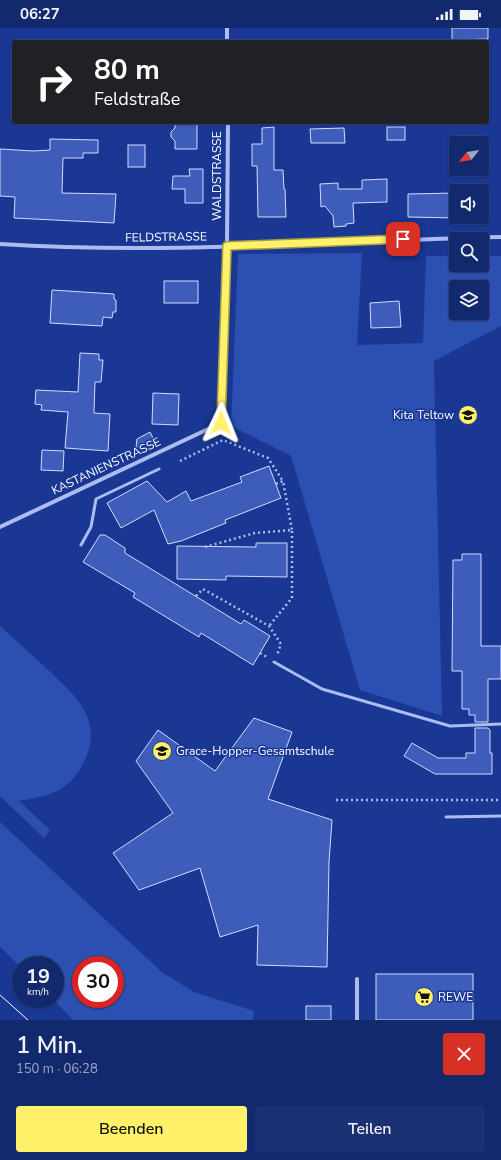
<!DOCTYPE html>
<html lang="de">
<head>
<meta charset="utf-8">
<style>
	body { margin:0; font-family:"Nunito Sans",sans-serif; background:#1c3173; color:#f1f3f6; height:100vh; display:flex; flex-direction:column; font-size:15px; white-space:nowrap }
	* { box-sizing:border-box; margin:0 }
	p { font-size:13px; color:#9da6c2 }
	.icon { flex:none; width:22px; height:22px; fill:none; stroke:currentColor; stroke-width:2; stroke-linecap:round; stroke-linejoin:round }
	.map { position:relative; height:992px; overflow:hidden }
	.panel { display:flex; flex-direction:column; background:#13296e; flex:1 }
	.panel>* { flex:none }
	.hud { position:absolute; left:12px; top:12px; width:477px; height:84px; border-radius:4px; box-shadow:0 1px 3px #0004,0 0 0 1px #324581; background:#202124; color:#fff; overflow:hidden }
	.needle { width:26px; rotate:240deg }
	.fabs { position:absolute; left:449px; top:108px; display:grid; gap:8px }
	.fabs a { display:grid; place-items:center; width:40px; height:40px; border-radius:4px; background:#13296e; box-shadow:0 1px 3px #0004,0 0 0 1px #324581; font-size:20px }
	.speed { position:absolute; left:12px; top:928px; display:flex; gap:8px; font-size:20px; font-weight:700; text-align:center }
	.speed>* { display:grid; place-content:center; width:52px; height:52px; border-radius:50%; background:#13296e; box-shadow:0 1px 3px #0004,0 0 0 1px #324581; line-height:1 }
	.speed small { font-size:10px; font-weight:400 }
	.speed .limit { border:6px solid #d22; background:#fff; color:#111 }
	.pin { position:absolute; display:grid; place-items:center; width:34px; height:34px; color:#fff; margin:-17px; border-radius:8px; box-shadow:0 2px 6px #0006 }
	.me { position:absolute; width:44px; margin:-22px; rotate:2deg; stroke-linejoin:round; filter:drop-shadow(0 0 3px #0008) }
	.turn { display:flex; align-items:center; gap:14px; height:84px; padding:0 16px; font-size:18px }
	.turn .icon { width:52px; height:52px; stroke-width:2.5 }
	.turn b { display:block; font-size:28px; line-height:34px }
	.round { display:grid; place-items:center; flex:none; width:42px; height:42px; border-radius:4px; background:#1c3173 }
	.head { display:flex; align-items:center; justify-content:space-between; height:68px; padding:0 16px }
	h1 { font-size:24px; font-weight:600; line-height:30px }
	.button { display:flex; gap:8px; margin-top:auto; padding:8px 16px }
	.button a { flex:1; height:46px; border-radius:4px; background:#fff169; color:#111; font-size:16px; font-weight:600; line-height:46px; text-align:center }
	.button a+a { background:#1c3173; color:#f1f3f6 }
	.status { display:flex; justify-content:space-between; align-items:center; height:28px; padding:0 20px; background:#13296e; direction:ltr }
	.status svg { height:11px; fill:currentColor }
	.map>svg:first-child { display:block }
</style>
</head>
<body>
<div class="status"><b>06:27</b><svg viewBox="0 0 49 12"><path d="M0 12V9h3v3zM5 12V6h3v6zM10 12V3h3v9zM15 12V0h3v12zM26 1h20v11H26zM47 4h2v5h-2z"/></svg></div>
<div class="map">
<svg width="501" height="992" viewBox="0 0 501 992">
	<rect width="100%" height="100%" fill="#193793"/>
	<g fill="#2c4fb2" fill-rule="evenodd">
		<path d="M362 225 357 317 423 315 426 228H456V237H482V228H501V298L434 333 442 688 360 662 291 428 231 398 238 226ZM456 259H482V285H456Z"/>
		<path d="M0 598C15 612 30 625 45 639 74 666 105 691 84 734 69 764 49 768 19 773L50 802 44 810 0 768Z"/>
		<path d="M0 794 163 945 194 964 254 983 253 992H73L53 971H55V937H21V939L0 919ZM81 937H115V971H81Z"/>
	</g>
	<g fill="#3e5dba" stroke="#d1dcfb">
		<path d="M452 0H488V11L452 12Z"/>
		<path d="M175 94H197V121H175V113L171 109V104L175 100Z"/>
		<path d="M274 99V142H283L284 161H285L286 189H258L257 138H252V116H262V100Z"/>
		<rect x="387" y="99" width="18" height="13"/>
		<path d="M344 100 345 115H311L310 101Z"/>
		<path d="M50 111 98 112V125H83V130H63L62 165 116 166 114 195 14 190 15 169 0 168V121L33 123 50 122Z"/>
		<rect x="128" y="117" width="17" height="22"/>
		<path d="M189 141H203V175H185V161H172L173 148H190Z"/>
		<path d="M387 151V174L353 175 354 195 346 196V198L334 199 333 188 325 178 321 179 320 156 338 155V161H362V152Z"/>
		<path d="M456 165V190L408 189V166Z"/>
		<rect x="164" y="253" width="34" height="22"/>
		<path d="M52 262 114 266V271L116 272V284H113L112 290 103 289 102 298 50 295Z"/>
		<path d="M399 273 401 299 371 300 370 275Z"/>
		<path d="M80 325 99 326V332H103L101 354H95L94 385 110 386 108 423 65 420 68 384 41 382 42 377 35 376 36 362 78 364Z"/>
		<path d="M153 365 179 366 178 397 152 396Z"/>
		<path d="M150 404 156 416 135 427 137 411Z"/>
		<path d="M42 422 64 423 63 443 41 442Z"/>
		<path d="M269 438 281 470 225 492 226 495 181 513 168 516 154 482 121 500 107 475 147 453 167 474 186 463 191 473 242 454 240 449Z"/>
		<path d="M100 507H105L125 520V525L241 596 244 592 270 608 253 637 201 605 199 609 133 569 135 565 83 534Z"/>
		<path d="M256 515H287V549L226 548V552L177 551V518L256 519Z"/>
		<path d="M462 526H481V618H501V651H488V694H475V687H469V681H462V643H452L453 532H462Z"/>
		<path d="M254 690 292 704 268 771 332 792 329 834 327 939 257 937 258 897 220 909 200 840 139 862 113 825 173 785 136 733 158 702 215 743Z"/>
		<path d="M475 700H488L490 702V725H492V746H435L404 728 412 715 438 730H466V725H475Z"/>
		<rect x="376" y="946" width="97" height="46"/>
		<rect x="306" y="978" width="25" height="14"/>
	</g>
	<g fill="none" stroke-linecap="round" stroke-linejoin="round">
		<g stroke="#aabcf0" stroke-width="2.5" stroke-dasharray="2 3" stroke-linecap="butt">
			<path d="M180 433 223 412 268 430 283 453"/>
			<path d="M276 456 283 453 292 502"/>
			<path d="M205 519 255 505 292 502V570L269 598"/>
			<path d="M196 568 203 561 269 598 281 616 277 627"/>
			<path d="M260 625 267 629"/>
			<path d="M336 772H501"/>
		</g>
		<g stroke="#aabcf0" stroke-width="3">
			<path d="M81 517 91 499 96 471 159 441"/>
			<path d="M274 634 322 661 450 698 501 696"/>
			<path d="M446 789 501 788"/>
		</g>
		<g stroke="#aabcf0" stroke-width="4">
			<path d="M227 0V14"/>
			<path d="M0 216C166 227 334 213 501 209"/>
			<path d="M0 499 221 395 227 218 228 94"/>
			<path d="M357 992V951"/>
		</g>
		<path stroke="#fff" stroke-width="1" d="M0 967 28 992"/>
	</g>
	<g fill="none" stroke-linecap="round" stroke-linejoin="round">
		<defs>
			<path id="route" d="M221 395 227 218 403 211"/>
		</defs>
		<use href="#route" stroke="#a69d44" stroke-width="10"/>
		<use href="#route" stroke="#fff169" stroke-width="7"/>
	</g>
	<defs>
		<symbol id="school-disc" viewBox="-11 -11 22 22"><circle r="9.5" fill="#fff169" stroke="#193793"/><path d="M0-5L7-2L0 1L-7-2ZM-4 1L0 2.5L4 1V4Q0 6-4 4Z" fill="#111"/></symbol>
		<symbol id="supermarket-disc" viewBox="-11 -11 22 22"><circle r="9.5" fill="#fff169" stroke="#193793"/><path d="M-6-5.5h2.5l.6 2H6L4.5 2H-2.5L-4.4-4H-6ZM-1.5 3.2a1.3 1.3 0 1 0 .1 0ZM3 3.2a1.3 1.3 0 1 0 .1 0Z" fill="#111"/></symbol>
	</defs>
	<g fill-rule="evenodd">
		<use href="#school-disc" x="457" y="376" width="22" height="22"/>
		<use href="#school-disc" x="151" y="712" width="22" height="22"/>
		<use href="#supermarket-disc" x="413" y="958" width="22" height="22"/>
	</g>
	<g text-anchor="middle" stroke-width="3" stroke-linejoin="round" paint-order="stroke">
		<g font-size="12" fill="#fff" stroke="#193793">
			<text transform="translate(217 148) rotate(-90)" y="4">WALDSTRASSE</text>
			<text transform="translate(166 209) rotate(-1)" y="4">FELDSTRASSE</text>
			<text transform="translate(106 438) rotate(-25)" y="4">KASTANIENSTRASSE</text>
		</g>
		<g font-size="12" fill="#fff" stroke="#193793" text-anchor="start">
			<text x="454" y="391" text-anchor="end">Kita Teltow</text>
			<text x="176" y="727">Grace-Hopper-Gesamtschule</text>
			<text x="438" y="973">REWE</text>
		</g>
	</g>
</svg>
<div class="fabs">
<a><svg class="needle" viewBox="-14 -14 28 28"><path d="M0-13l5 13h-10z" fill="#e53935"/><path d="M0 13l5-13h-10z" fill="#9da6c2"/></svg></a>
<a><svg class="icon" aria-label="sound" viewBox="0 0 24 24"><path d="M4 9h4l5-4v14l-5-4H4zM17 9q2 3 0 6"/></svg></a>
<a><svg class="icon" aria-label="search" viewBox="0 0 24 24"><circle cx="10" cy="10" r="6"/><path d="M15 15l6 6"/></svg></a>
<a><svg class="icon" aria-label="layers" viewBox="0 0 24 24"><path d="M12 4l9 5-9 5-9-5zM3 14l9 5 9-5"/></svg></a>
</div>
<div class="speed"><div>19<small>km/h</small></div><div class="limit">30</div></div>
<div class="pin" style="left:403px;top:211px;background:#d93025"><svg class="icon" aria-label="arrive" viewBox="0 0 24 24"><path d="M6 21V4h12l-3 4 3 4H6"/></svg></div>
<svg class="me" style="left:221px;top:395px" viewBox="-20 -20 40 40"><path d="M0-17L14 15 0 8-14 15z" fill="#fff169" stroke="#fff" stroke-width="4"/></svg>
<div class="hud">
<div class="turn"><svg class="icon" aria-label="right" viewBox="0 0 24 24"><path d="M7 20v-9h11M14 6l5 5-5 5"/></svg><div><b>80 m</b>Feldstraße</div></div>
</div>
</div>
<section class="panel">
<div class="head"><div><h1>1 Min.</h1><p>150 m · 06:28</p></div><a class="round" style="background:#d93025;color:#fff"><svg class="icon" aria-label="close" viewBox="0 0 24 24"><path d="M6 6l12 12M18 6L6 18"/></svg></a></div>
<div class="button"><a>Beenden</a><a>Teilen</a></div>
</section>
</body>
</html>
